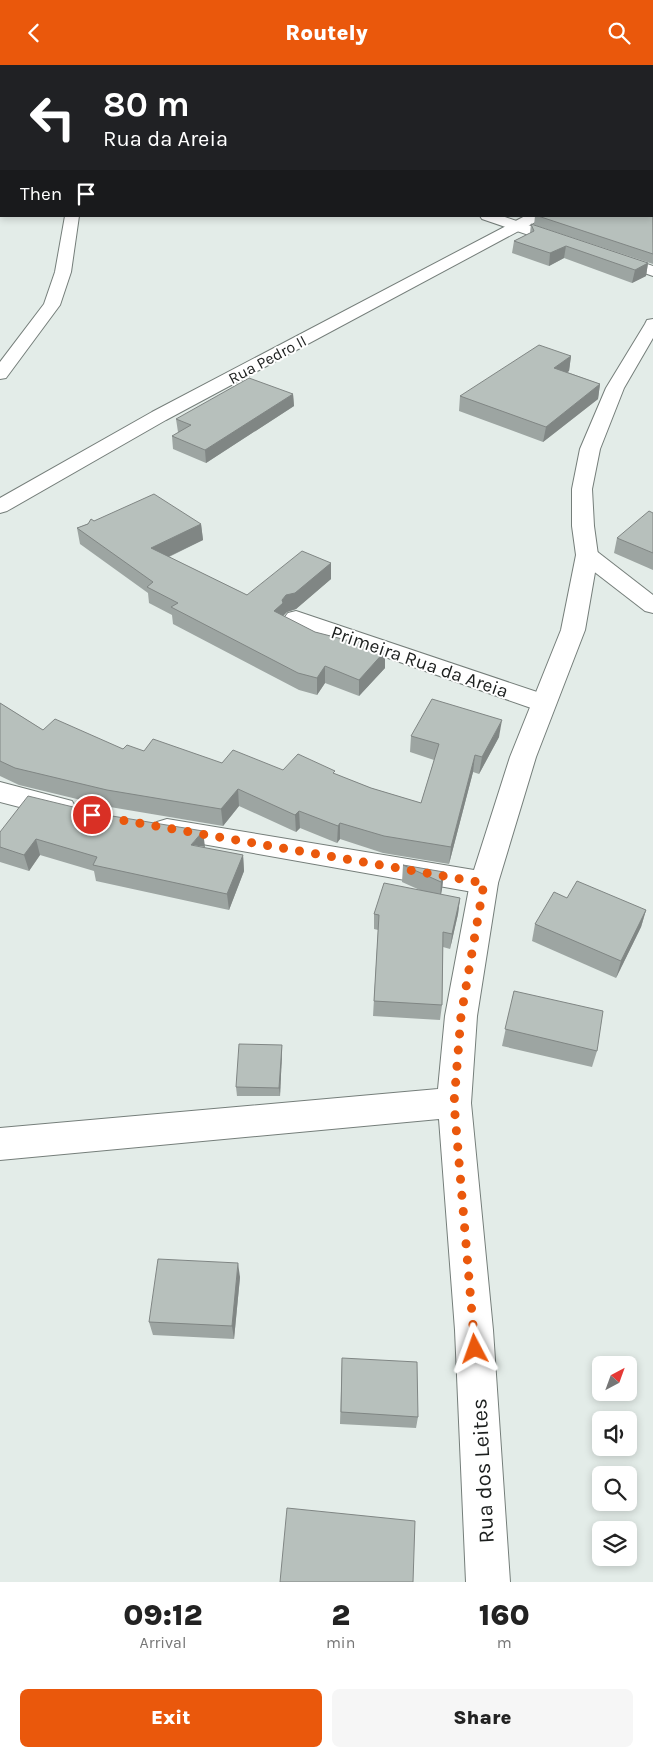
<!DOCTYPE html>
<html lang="en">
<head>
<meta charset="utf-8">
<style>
	body { margin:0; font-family:Karla,sans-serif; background:#f6f6f6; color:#222; height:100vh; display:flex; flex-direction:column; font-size:19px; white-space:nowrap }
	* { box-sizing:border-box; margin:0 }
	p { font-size:16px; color:#767676 }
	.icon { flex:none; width:28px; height:28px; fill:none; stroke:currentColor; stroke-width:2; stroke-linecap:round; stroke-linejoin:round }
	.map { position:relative; height:1517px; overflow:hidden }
	.details { display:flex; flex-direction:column; background:#fff; flex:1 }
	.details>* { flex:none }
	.banner { position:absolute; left:0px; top:0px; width:654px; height:152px; box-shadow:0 2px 8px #0003; background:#202124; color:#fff; overflow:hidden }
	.needle { width:32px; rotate:41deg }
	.fabs { position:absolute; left:592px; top:1291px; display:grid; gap:10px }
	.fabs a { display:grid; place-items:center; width:45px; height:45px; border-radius:8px; background:#fff; box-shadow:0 2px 8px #0003; font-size:25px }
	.pin { position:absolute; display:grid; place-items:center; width:42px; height:42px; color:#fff; margin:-21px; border:2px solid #fff; border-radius:50%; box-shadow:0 1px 5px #0007 }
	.me { position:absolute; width:55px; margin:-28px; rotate:356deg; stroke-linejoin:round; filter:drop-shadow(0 0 4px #0008) }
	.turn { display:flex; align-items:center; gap:18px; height:105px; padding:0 20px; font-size:22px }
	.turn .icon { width:65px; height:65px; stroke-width:2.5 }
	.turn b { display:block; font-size:35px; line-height:42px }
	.then { display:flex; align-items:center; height:48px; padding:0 20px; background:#0003; gap:10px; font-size:19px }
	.eta { display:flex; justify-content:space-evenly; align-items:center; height:85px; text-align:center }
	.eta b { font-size:30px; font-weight:800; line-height:35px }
	.cta { display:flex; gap:10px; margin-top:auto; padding:10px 20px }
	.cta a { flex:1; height:58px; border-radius:8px; background:#ea580c; color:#fff; font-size:20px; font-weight:800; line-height:58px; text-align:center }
	.cta a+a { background:#f6f6f6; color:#222 }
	header { display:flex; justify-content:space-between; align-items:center; height:65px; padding:0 20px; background:#ea580c; color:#fff; font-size:22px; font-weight:800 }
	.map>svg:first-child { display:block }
</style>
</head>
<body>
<header><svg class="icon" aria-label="back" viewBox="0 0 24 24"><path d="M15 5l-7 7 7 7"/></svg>Routely<svg class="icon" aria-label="search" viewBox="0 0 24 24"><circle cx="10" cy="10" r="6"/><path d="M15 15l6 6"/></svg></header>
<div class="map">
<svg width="653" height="1517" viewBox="0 0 653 1517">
	<rect width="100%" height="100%" fill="#e3ece8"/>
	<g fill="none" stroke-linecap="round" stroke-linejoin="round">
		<defs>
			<g id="minor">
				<path d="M142 0H161L162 1H143Z"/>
				<path d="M65 151H79L71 207 60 240 6 313 0 314V297L44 239 55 207Z"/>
				<path d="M480 151H502L571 175 574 178 571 181H561L482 154Z"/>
				<path d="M612 187 653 201V211L607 195 604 192 607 189Z"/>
				<path d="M587 483 595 485 653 530V548L645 546 579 495 576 490 579 485Z"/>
				<path d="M296 546 552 632 555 638 552 644 543 646 534 644 288 558 284 553 288 548Z"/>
				<path d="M484 807 494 810 498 818 477 951 471 1038 493 1265 510 1517H466L455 1265 439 1054 0 1095V1063L438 1024 445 951 470 818 474 810Z"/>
			</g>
			<g id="tertiary">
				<path d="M525 151H543L541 154 166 355 7 446 0 448V433L152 347Z"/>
				<path d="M653 254V273L624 323 600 384 592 424 594 461 598 490 585 565 536 692 498 818 494 826 484 829 157 771 153 764 157 757 167 754 474 805 510 692 561 565 576 490 572 461V424L580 384 606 323 645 259 647 255Z"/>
				<path d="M0 717 72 736 76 743 72 750 62 753 0 737Z"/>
			</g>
		</defs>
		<use href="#minor" stroke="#757e7a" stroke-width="2"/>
		<use href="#tertiary" stroke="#757e7a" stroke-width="2"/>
		<use href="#minor" fill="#fff" fill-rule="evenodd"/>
		<use href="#tertiary" fill="#fff" fill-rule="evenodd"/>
	</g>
	<g fill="#9da5a2">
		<path d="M1 34V106L0 105V73L1 72Z"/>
		<path d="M653 84V199L534 160 535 151H538Z"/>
		<path d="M531 159 648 198 646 211 632 218 564 193 549 201 512 188 514 176 530 168Z"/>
		<path d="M571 291 569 306 567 307 600 319 598 334 543 377 459 346 460 331Z"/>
		<path d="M293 329 294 341 206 398 173 384 172 371 179 367H178L176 354Z"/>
		<path d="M653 448V505L614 488 617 473Z"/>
		<path d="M94 456 201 459 203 475 169 492 247 530 331 498V514L296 544 287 547 283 551 315 567 385 586V603L359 631 325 618 317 630 299 625 173 559 172 550 149 538 148 528 80 479 77 463Z"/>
		<path d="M0 638 43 665 123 684 144 686 222 698 283 705 335 709 371 723 421 738 434 695 410 687 411 671 499 672 479 709 473 707 449 799 383 788 340 774 337 778 300 763 296 767 239 741 223 761 110 742 19 720 0 711Z"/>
		<path d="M0 767 205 783 243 790 244 806 229 845 96 816 94 806 40 790 29 806 0 797Z"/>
		<path d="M403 800 444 807 442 824 441 830 460 833 458 849 450 884 443 882 442 940 440 955 373 951 378 865 374 864V849L422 826 402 817Z"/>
		<path d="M567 833 646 845 641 862 616 913 532 876 535 859Z"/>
		<path d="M514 926 597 986 592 1002 502 981Z"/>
		<path d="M282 980V988L280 1031H237L236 1022Z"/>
		<path d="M240 1212 234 1274 153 1270 149 1257Z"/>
		<path d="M342 1293 418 1352 416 1363 340 1359Z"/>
	</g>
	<g fill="#808684">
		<path d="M293 0H308L305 1H291Z"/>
		<path d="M566 181 564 193 549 201 550 188Z"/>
		<path d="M648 198 646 211 632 218 635 205Z"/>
		<path d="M571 291 569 306 552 318 554 303Z"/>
		<path d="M600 319 598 334 543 377 546 362Z"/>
		<path d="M293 329 294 341 206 398 205 385Z"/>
		<path d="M201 459 203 475 153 499 151 483Z"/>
		<path d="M331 498V514L296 544 287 547 283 551 274 546 286 530Z"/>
		<path d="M385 586V603L359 631V615Z"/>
		<path d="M325 601V618L317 630V613Z"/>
		<path d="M502 655 499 672 479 709 482 692Z"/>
		<path d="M475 690 473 707 449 799 451 782Z"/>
		<path d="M238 724 239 741 223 761 221 744Z"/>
		<path d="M299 746 300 763 296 767 295 750Z"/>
		<path d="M340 758V774L337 778 338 761Z"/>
		<path d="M203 766 205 782 191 780Z"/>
		<path d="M36 774 40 790 29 806 24 790Z"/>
		<path d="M243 790 244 806 229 845 227 829Z"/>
		<path d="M444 807 442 824 440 834 441 817Z"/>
		<path d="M460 833 458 849 450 884 452 869Z"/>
		<path d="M646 845 641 862 616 913 621 896Z"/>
		<path d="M282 980V988L280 1031 279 1023Z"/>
		<path d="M238 1198 240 1212 234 1274 232 1261Z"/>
	</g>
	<g fill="#b7c0bc" stroke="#808684">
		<path d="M203 0H293L291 1H198Z"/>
		<path d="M607 0H653V32L652 1H607Z"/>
		<path d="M0 34H1V72L0 65Z"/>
		<path d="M652 42 653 43 652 73Z"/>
		<path d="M1 72V97H0V73Z"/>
		<path d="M652 83 653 189 538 151H652Z"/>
		<path d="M531 159 648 198 635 205 566 181 550 188 514 176 534 166Z"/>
		<path d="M539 280 571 291 554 303 600 319 546 362 460 331Z"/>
		<path d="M249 313 293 329 205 385 172 371 191 360 176 354Z"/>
		<path d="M154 429 201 459 151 483 247 530 302 486 331 498 295 528 286 530 282 535 283 538 274 546 315 567 350 576 352 573 385 586 359 615 325 601 317 613 298 608 171 542 178 538 147 522 153 517 77 463 88 459 91 454 94 456Z"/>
		<path d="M649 446 653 448V488L617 473Z"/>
		<path d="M432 634 502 655 482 692 475 690 451 782 384 771 340 758 338 761 299 746 295 750 238 724 221 744 107 725 15 703 0 696V638L43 665 55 654 123 684 127 680 144 686 153 674 222 698 233 685 283 705 298 689 335 706 333 708 371 723 421 738 439 679 411 671Z"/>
		<path d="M28 731 106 750 203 766 191 780 243 790 227 829 93 800 97 792 36 774 24 790 0 782V767Z"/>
		<path d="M403 800 444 807 441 817Z"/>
		<path d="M577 816 646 845 621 896 535 859 554 827 567 833Z"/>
		<path d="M384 818 460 833 452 869 443 867 442 940 374 936 379 850 374 849Z"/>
		<path d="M514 926 603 946 597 986 505 964Z"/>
		<path d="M239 979 282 980 279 1023 236 1022Z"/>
		<path d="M158 1194 238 1198 232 1261 149 1257Z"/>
		<path d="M342 1293 417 1297 418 1352 341 1347Z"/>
		<path d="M287 1443 415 1456 413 1517H280Z"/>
	</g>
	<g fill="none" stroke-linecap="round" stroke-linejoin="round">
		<path stroke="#ea580c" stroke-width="9" stroke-dasharray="0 16.2" d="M92 750 484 818 461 951 454 1038 475 1284"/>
	</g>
	<g text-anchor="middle" stroke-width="4" stroke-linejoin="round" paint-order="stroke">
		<g font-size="16" fill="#1c1f1e" stroke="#fff">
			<text transform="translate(267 294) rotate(-28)" y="6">Rua Pedro II</text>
		</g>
		<g font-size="19" fill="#1c1f1e" stroke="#fff">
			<text transform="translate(420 596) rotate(19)" y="7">Primeira Rua da Areia</text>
		</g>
		<g font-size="22" fill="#1c1f1e" stroke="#fff">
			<text transform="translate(482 1406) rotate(-93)" y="8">Rua dos Leites</text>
		</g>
	</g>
</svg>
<div class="fabs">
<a><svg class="needle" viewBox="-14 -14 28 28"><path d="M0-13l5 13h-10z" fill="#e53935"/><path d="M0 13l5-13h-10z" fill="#767676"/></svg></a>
<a><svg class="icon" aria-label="sound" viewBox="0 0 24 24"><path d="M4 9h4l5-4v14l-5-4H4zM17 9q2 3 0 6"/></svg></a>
<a><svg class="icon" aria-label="search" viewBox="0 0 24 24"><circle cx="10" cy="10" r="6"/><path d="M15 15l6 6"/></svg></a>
<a><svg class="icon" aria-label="layers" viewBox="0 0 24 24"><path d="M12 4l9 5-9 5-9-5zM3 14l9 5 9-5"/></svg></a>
</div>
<div class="pin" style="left:92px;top:750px;background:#d93025"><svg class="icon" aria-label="arrive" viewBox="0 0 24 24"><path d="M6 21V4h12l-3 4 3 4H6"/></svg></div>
<svg class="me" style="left:475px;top:1284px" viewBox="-20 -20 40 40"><path d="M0-17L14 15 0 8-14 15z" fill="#ea580c" stroke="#fff" stroke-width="4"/></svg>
<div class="banner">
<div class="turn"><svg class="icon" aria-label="left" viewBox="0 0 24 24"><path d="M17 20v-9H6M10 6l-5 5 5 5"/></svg><div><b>80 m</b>Rua da Areia</div></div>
<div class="then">Then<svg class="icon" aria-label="arrive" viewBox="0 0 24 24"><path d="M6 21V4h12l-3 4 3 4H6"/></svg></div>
</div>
</div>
<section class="details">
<div class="eta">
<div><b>09:12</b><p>Arrival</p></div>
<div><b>2</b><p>min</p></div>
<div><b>160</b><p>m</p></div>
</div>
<div class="cta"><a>Exit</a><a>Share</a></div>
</section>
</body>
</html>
